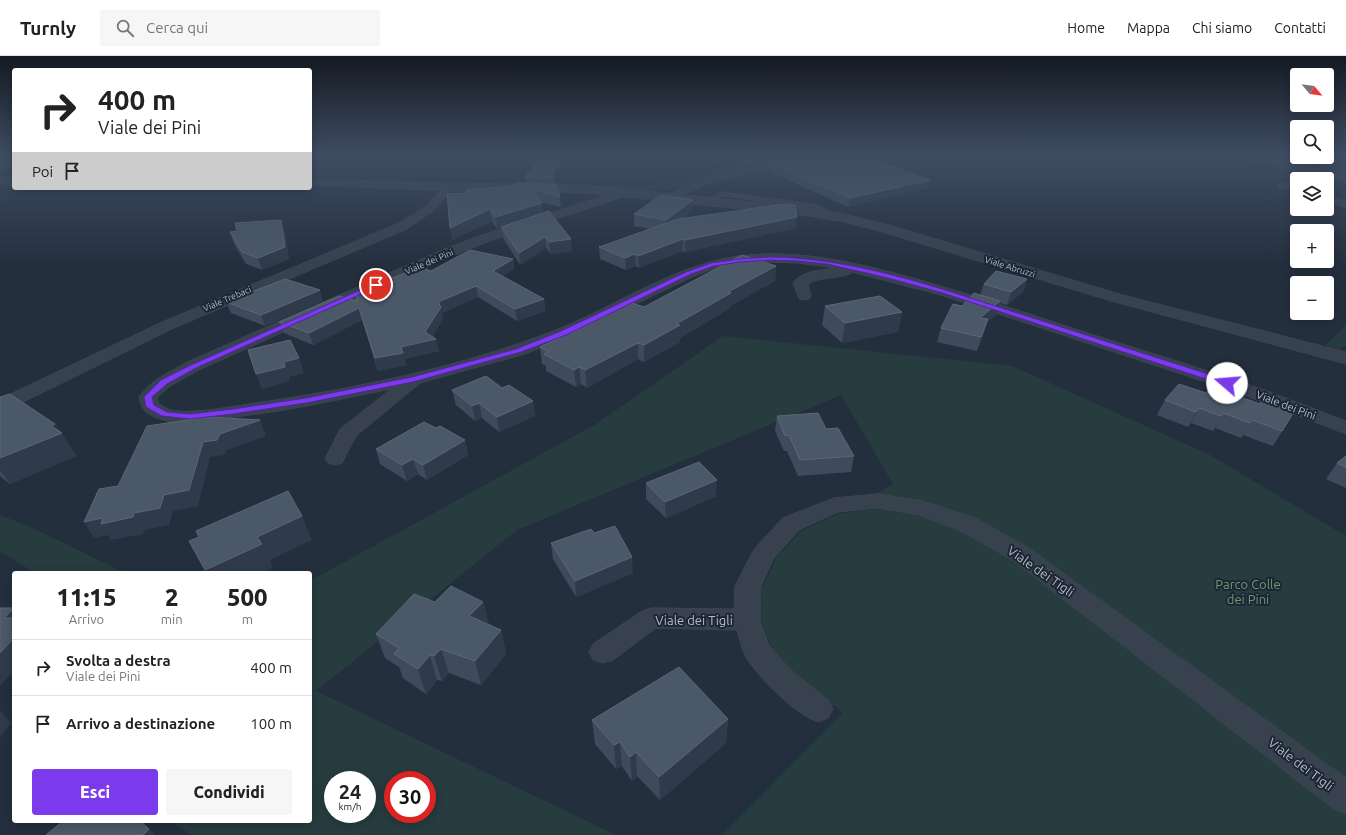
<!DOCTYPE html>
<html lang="it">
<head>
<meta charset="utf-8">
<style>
	body { margin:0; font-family:Ubuntu,sans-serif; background:#f6f6f6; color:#222; height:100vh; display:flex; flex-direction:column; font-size:15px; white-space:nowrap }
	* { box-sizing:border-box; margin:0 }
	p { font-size:13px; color:#767676 }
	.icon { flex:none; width:22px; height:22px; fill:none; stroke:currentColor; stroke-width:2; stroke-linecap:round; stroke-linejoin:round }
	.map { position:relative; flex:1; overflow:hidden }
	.side { position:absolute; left:12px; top:515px; width:300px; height:252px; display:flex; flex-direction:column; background:#fff; border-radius:4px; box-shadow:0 2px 10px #0003 }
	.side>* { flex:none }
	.top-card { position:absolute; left:12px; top:12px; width:300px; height:122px; border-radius:4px; box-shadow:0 2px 10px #0003; background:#fff; color:#222; overflow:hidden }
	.needle { width:26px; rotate:119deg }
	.controls { position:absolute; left:1290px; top:12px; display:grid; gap:8px }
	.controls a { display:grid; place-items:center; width:44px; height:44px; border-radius:4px; background:#fff; box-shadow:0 2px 10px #0003; font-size:20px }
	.speed { position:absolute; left:324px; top:715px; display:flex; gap:8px; font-size:20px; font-weight:700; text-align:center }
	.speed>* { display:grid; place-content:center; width:52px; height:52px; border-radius:50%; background:#fff; box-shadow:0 2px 10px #0003; line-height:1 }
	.speed small { font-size:10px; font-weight:400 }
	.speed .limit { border:6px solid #d22; background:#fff; color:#111 }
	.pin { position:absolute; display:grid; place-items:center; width:34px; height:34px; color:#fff; margin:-17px; border:2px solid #fff; border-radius:50%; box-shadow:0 1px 4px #0007 }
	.me { position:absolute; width:44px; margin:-22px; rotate:288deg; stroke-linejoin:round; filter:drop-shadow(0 0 3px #0008) }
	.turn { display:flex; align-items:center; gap:14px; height:84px; padding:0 20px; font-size:18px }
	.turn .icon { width:52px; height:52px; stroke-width:2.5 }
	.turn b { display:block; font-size:28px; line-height:34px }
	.then { display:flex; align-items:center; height:38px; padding:0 20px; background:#0003; gap:8px; font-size:15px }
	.eta { display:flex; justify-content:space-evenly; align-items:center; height:68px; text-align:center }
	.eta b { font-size:24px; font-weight:800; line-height:28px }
	.primary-button { display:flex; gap:8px; margin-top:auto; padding:8px 20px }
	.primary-button a { flex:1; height:46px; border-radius:4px; background:#7c3aed; color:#fff; font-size:16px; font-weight:800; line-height:46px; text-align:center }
	.primary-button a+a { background:#f6f6f6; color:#222 }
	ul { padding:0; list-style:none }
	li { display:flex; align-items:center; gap:12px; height:56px; padding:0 20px; border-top:1px solid #e0e0e0 }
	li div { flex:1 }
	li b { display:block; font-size:15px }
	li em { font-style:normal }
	header { display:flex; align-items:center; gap:24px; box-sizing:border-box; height:56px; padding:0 20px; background:#fff; border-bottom:1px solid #e0e0e0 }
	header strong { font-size:19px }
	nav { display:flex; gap:22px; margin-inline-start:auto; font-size:14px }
	.search { width:280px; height:36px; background:#f6f6f6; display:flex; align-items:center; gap:10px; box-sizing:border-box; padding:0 14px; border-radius:4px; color:#767676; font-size:15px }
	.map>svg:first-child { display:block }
</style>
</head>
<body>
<header>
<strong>Turnly</strong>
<div class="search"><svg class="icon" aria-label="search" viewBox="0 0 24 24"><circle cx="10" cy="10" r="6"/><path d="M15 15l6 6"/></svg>Cerca qui</div>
<nav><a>Home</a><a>Mappa</a><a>Chi siamo</a><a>Contatti</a></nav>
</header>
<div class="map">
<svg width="1346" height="779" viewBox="0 0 1346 779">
	<rect width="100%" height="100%" fill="#242f3e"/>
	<g fill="#263c3f" fill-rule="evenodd">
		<path d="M743 108 746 113C717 118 689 132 660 135 638 138 613 132 590 129H655L719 113Z"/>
		<path d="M1346 269V289L1340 293 1325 290Z"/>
		<path d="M723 280 1012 310 1210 399 1346 480V729L1029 495 876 438 893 428 841 339 517 474 316 635 616 779H191L171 765H310V525L596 368ZM333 724H367V758H333ZM393 724H427V758H393Z"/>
		<path d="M880 453 920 460 962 475 1015 505 1346 757V779H722L843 657 791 614 771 590 761 563 762 533 776 502 801 475 840 457Z"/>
		<path d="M0 459 33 472 125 517H35L0 495Z"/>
	</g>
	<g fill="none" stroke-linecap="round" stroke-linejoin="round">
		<defs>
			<g id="service">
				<path d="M774 100H781L808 107 806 108Z"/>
				<path d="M722 136 813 148 826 153 829 159 824 160 822 155 812 152 723 140 711 147 706 146Z"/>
			</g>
			<g id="minor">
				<path d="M1244 100H1260L1346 120V126L1246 102Z"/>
				<path d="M796 105 801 108 799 110 747 118 719 125 703 130 670 145 664 142C667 138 673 136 677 134 713 115 756 110 796 105Z"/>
				<path d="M1297 123V129L1282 134 1277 131 1278 129Z"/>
				<path d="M450 128 455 131 433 155 407 173 174 272 7 354 0 356V343L162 266 399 167 425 151 446 129Z"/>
				<path d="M624 134 629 137 628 139 487 186 452 200 199 314 170 330 157 342 159 348C161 349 168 353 170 354 192 359 239 349 263 346 361 331 460 311 553 275 605 255 652 223 706 207 776 186 852 205 920 224 970 238 1020 255 1069 271 1128 290 1188 308 1247 328 1280 339 1313 353 1346 365V378L1236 336 941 239 852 216C846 223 820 220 808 228L811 240 809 243 804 244 799 243 793 227C802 214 822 214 837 212L798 207 770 206 739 208 716 212 694 220 569 280 525 298 420 327 356 380 342 407 335 409 328 407 325 403 340 373 391 333C332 345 274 358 214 363 197 365 177 369 160 363 147 359 141 354 139 341 150 324 170 316 187 306L442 194 479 180Z"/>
				<path d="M1327 140 1346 145V151L1327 146Z"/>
				<path d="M878 438 922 445 975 462 1030 493 1346 722V758L1334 753 1014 505 959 474 919 459 878 452 838 456 799 474 774 502 761 530 760 564 769 589 790 613 828 644 833 653 828 662 818 666C795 658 761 624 747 603 742 595 740 584 737 574L656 572 613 604 603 607 593 604 589 596 593 588 642 555 651 552 734 553 735 530 752 497 756 491 783 462 834 442Z"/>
			</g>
			<g id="tertiary">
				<path d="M9 100H14V106L0 113V105Z"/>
				<path d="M0 120 14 123V130L0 127Z"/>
				<path d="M310 123 450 127 586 129 802 151 844 158 889 169 1123 239 1346 296V308L1111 245 879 175 844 166 802 159 586 137 450 135 310 129Z"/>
			</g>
		</defs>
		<use href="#service" stroke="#414a57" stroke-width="1"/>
		<use href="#minor" stroke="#414a57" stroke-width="1"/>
		<use href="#tertiary" stroke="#414a57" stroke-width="1"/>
		<path stroke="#3f5557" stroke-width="1.5" stroke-dasharray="1.5 1.5" stroke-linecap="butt" d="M693 100 718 104"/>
		<use href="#service" fill="#38414e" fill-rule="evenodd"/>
		<use href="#minor" fill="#38414e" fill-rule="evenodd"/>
		<use href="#tertiary" fill="#38414e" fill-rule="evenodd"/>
	</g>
	<g fill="#3f4b5c">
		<path d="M711 100H786L785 104 754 109 711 101Z"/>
		<path d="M786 100H827L797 103Z"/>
		<path d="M560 106 561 111 553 121 554 127H525V121Z"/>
		<path d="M769 107 930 124 928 132 848 151 768 115Z"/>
		<path d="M515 127 560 141 561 151 541 146 543 157 572 195 551 198 546 192 520 209 503 182 502 171 497 173 492 165 452 184Z"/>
		<path d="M693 144 692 155 682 163 796 172 685 196 682 195 639 212 636 210 626 214 600 203 599 191 651 173 634 170V158Z"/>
		<path d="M230 176H285L289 203 262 214 246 208 234 188Z"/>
		<path d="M513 203 514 213 503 220 544 243 545 255 517 265 478 241 442 257 443 263 432 281 439 295 404 303 406 309 378 315 362 264 313 289 284 277 279 266 357 245 431 215Z"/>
		<path d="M776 210 775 225 730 250V252L680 282V286L644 306 638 303 587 332 581 328 576 331 546 315V310L542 308 540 291 588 268V265L623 251H644Z"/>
		<path d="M1027 223 1023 236 1007 249 1000 247 996 259 987 266 984 277 977 295 937 286 941 272 962 250 980 239 984 228Z"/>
		<path d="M323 245 265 270 231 257 226 246Z"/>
		<path d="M825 250 902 256 898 276 842 287 822 269Z"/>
		<path d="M502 332 533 345 535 360 499 376 482 362 475 365 456 349 452 334Z"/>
		<path d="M1206 337 1260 348 1294 356 1273 390 1243 379 1241 382 1215 372 1213 375 1191 367 1188 371 1157 359 1165 344Z"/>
		<path d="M0 341 59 375 76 400 10 428 0 420Z"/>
		<path d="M777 360 826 373 854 400 851 416 798 420 787 395H784L775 375Z"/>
		<path d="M436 372 465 384 468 399 427 424 418 418 407 425 380 408 376 393Z"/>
		<path d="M1346 400V432L1326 423 1337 407Z"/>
		<path d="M646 427 716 440 666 462 646 443Z"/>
		<path d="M594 477 633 517 576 541 553 503 551 487Z"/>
		<path d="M435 546H483L489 569 501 574 506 598 481 629 449 617 442 625 437 624 426 638 403 622 399 611 385 602 376 578Z"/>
		<path d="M728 663 726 687 660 744 637 720 632 725 622 710 616 713 595 688 592 664Z"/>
	</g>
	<g fill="#2f3b4b">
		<path d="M771 100H786L785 104 754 109V102Z"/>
		<path d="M798 100H827L797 103Z"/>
		<path d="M560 106 561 111 553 122 552 117Z"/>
		<path d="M930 124 928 132 848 151 850 142Z"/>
		<path d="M693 144 692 155 666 175V164Z"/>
		<path d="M542 147 543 158 497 173 495 161Z"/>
		<path d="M490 153 492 165 452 184 450 172Z"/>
		<path d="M797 161 796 172 685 196V184Z"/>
		<path d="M281 164 285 176 289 203 262 214 258 202Z"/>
		<path d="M545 181 546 192 520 209 519 197Z"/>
		<path d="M571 183 572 195 551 198 549 186Z"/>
		<path d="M683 183 682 195 639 212 638 200Z"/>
		<path d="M635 198 636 210 626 214 625 202Z"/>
		<path d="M513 203 514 213 495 226 493 215Z"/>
		<path d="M776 210 775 225 730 250V252L680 282V286L644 306V289L676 268 728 236Z"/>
		<path d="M1027 223 1023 236 1007 249 1011 236Z"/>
		<path d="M476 230 478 241 442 257 443 263 430 285 436 283 439 295 404 303 406 309 378 315 375 302 401 291 438 246Z"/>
		<path d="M320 234 323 245 265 270 261 259Z"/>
		<path d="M544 243 545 255 517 265 515 253Z"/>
		<path d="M1000 245 996 259 987 266 984 277 977 295 981 281 980 262Z"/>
		<path d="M359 252 362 264 313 289 309 277Z"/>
		<path d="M902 256 898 276 842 287 845 267Z"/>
		<path d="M638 287V303L587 332 585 314Z"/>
		<path d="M299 302 304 317 289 321 290 325 262 333 256 318 284 306Z"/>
		<path d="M579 311 581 328 576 331 574 314Z"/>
		<path d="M533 345 535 360 499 376 497 361Z"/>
		<path d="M479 347 482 362 475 365 472 350Z"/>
		<path d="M1199 352 1191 367 1188 371 1196 356Z"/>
		<path d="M1223 357 1215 372 1213 375 1221 360Z"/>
		<path d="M260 364 266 380 227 394 224 399 210 401 198 450 173 455 169 469 144 474 143 478 111 484 108 479 94 482 84 466 134 457 164 439 203 386 220 378Z"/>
		<path d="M55 368 61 377H62L76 400 10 428 0 414V402L51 370Z"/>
		<path d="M465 384 468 399 427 424 423 409Z"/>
		<path d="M413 403 418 418 407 425 402 409Z"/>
		<path d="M717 424 716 440 666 462 665 446Z"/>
		<path d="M302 460 312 484 270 504 273 512 262 517H207L205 514 257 481Z"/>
		<path d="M632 501 633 517 576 541 575 525Z"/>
		<path d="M483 546 489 570 469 560Z"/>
		<path d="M14 552V575L4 562Z"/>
		<path d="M501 574 506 598 481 629 475 605Z"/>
		<path d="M14 582V615L0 630V597Z"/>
		<path d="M441 593 449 617 442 625 434 600Z"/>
		<path d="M430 599 437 624 426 638 418 613Z"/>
		<path d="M0 655 11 667 0 681Z"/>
		<path d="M728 663 726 687 660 744 659 721Z"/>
		<path d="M620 686 622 710 616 713 614 689Z"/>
		<path d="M636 696 637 720 632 725 630 701Z"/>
		<path d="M149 773 155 779H143Z"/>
	</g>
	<g fill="#4b5868" stroke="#5c6777">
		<path d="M740 100H771L754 102Z"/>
		<path d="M834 100H864L930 124 850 142 769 107Z"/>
		<path d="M538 106H560L552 117 554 122 525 121Z"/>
		<path d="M515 127 556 128 560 141 530 132 542 147 495 161 490 153 450 172 447 138 467 137V134L512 130Z"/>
		<path d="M661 139 693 144 666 164 634 158Z"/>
		<path d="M785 148 795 149 797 161 685 184 683 183 638 200 635 198 625 202 599 191 678 163Z"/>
		<path d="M549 155 571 183 549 186 545 181 519 197 501 171Z"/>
		<path d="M281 164 285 191 258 202 242 196 230 176 237 175 235 167Z"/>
		<path d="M470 194 513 203 493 215 544 243 515 253 476 230 438 246 441 251 425 276 436 283 401 291 403 297 375 302 359 252 309 277 279 266 339 240 357 245 355 237 420 211 431 215Z"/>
		<path d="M742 199 776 210 728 236 731 237 676 268 680 269 644 289 638 287 585 314 579 311 574 314 544 298 548 296 540 291 591 267 588 265 620 250 623 251 632 247 644 251Z"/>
		<path d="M996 215 1027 223 1011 236 984 228Z"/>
		<path d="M285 223 320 234 261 259 226 246Z"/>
		<path d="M974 237 1000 245 980 262 988 263 981 281 941 272 953 248 962 250Z"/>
		<path d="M880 240 902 256 845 267 825 250Z"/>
		<path d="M290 284 299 302 284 306 285 311 256 318 248 294Z"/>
		<path d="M486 320 502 332 509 329 533 345 497 361 479 347 472 350 452 334Z"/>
		<path d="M1179 328 1206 337 1208 334 1232 342 1235 339 1260 348 1262 345 1294 356 1282 375 1252 364 1250 367 1223 357 1221 360 1199 352 1196 356 1165 344Z"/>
		<path d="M10 338 55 368 51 370 62 377 0 402V341Z"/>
		<path d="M818 357 826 373 838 372 854 400 800 404 789 379 785 380 777 360Z"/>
		<path d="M208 361 260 364 220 378 217 384 203 386 189 434 164 439 160 452 134 457 133 461 101 468 103 462 84 466 99 433 118 430 147 370Z"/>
		<path d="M424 366 436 372 440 370 465 384 423 409 413 403 402 409 376 393Z"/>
		<path d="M1346 400V411L1337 407Z"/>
		<path d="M699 406 717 424 665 446 646 427Z"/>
		<path d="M288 435 302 460 257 481 262 488 205 514 189 485 199 481 196 475Z"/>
		<path d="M615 470 632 501 575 525 551 487 591 473 594 477Z"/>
		<path d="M451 530 483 546 469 560 501 574 475 605 441 593 434 600 430 599 418 613 394 598 399 592 376 578 414 538 435 546Z"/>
		<path d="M0 552H14L4 562H14V582L0 597Z"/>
		<path d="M679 611 728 663 659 721 636 696 630 701 620 686 614 689 592 664Z"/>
		<path d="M63 765H140L149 773 143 779H46Z"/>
	</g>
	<linearGradient id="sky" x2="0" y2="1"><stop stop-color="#141a22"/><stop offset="0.48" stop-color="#3f4d63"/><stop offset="1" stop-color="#3f4d63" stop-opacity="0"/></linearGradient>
	<rect width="1346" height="209" fill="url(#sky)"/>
	<path fill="#7c3aed" stroke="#51269a" d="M770 201C853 202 933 230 1011 255 1084 278 1157 302 1230 325L1231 327 1230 329H1224L943 237 888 222 827 208 798 205 770 204 739 206 714 210 691 218 566 279 521 296 413 326 306 347 233 358 190 363 162 360 146 351 144 341 161 324 191 309 376 227H379V230L196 312 167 328 152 341 154 349 167 356 190 358 233 353 306 342 412 321 516 293 561 275 686 216 711 207 739 203Z"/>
	<g text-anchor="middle" stroke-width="4" stroke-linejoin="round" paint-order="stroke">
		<g font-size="9" fill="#b4bcc9" stroke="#1d2633">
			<text transform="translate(429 206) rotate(-23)" y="3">Viale dei Pini</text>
			<text transform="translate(1010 211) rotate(17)" y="3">Viale Abruzzi</text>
			<text transform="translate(227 243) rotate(-23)" y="3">Viale Trebaci</text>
		</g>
		<g font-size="11" fill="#b4bcc9" stroke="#1d2633">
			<text transform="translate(1286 349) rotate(21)" y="4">Viale dei Pini</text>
		</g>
		<g font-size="13" fill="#b4bcc9" stroke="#1d2633">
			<text transform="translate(1041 515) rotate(35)" y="5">Viale dei Tigli</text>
			<text x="694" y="569">Viale dei Tigli</text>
			<text transform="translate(1301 708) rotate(37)" y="5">Viale dei Tigli</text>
		</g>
		<g font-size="13" fill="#6b9a76" stroke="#1d2633">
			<text x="1248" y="533">Parco Colle<tspan x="1248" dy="15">dei Pini</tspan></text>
		</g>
	</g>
</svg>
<div class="controls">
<a><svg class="needle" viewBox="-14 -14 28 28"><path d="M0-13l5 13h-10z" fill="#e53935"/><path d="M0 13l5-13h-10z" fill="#767676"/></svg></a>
<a><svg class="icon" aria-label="search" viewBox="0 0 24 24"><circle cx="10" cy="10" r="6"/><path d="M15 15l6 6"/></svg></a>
<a><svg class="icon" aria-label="layers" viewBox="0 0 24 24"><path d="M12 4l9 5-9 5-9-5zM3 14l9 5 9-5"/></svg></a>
<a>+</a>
<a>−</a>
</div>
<div class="speed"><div>24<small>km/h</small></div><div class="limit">30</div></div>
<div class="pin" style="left:376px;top:229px;background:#d93025"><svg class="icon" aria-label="arrive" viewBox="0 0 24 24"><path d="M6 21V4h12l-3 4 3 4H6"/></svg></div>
<svg class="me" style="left:1227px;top:327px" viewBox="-20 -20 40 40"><circle r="19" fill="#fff"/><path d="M0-13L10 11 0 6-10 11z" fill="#7c3aed"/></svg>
<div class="top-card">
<div class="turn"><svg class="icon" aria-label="right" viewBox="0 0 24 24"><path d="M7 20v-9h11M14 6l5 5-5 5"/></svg><div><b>400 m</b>Viale dei Pini</div></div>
<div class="then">Poi<svg class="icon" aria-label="arrive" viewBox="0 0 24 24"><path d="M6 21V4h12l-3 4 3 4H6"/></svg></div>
</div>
<section class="side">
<div class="eta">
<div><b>11:15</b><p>Arrivo</p></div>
<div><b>2</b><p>min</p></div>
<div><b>500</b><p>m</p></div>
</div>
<ul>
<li><svg class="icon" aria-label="right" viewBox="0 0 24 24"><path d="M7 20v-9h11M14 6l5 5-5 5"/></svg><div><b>Svolta a destra</b><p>Viale dei Pini</p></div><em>400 m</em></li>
<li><svg class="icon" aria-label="arrive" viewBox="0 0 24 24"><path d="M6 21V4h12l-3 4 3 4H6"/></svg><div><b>Arrivo a destinazione</b></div><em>100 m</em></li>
</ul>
<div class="primary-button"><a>Esci</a><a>Condividi</a></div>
</section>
</div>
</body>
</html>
